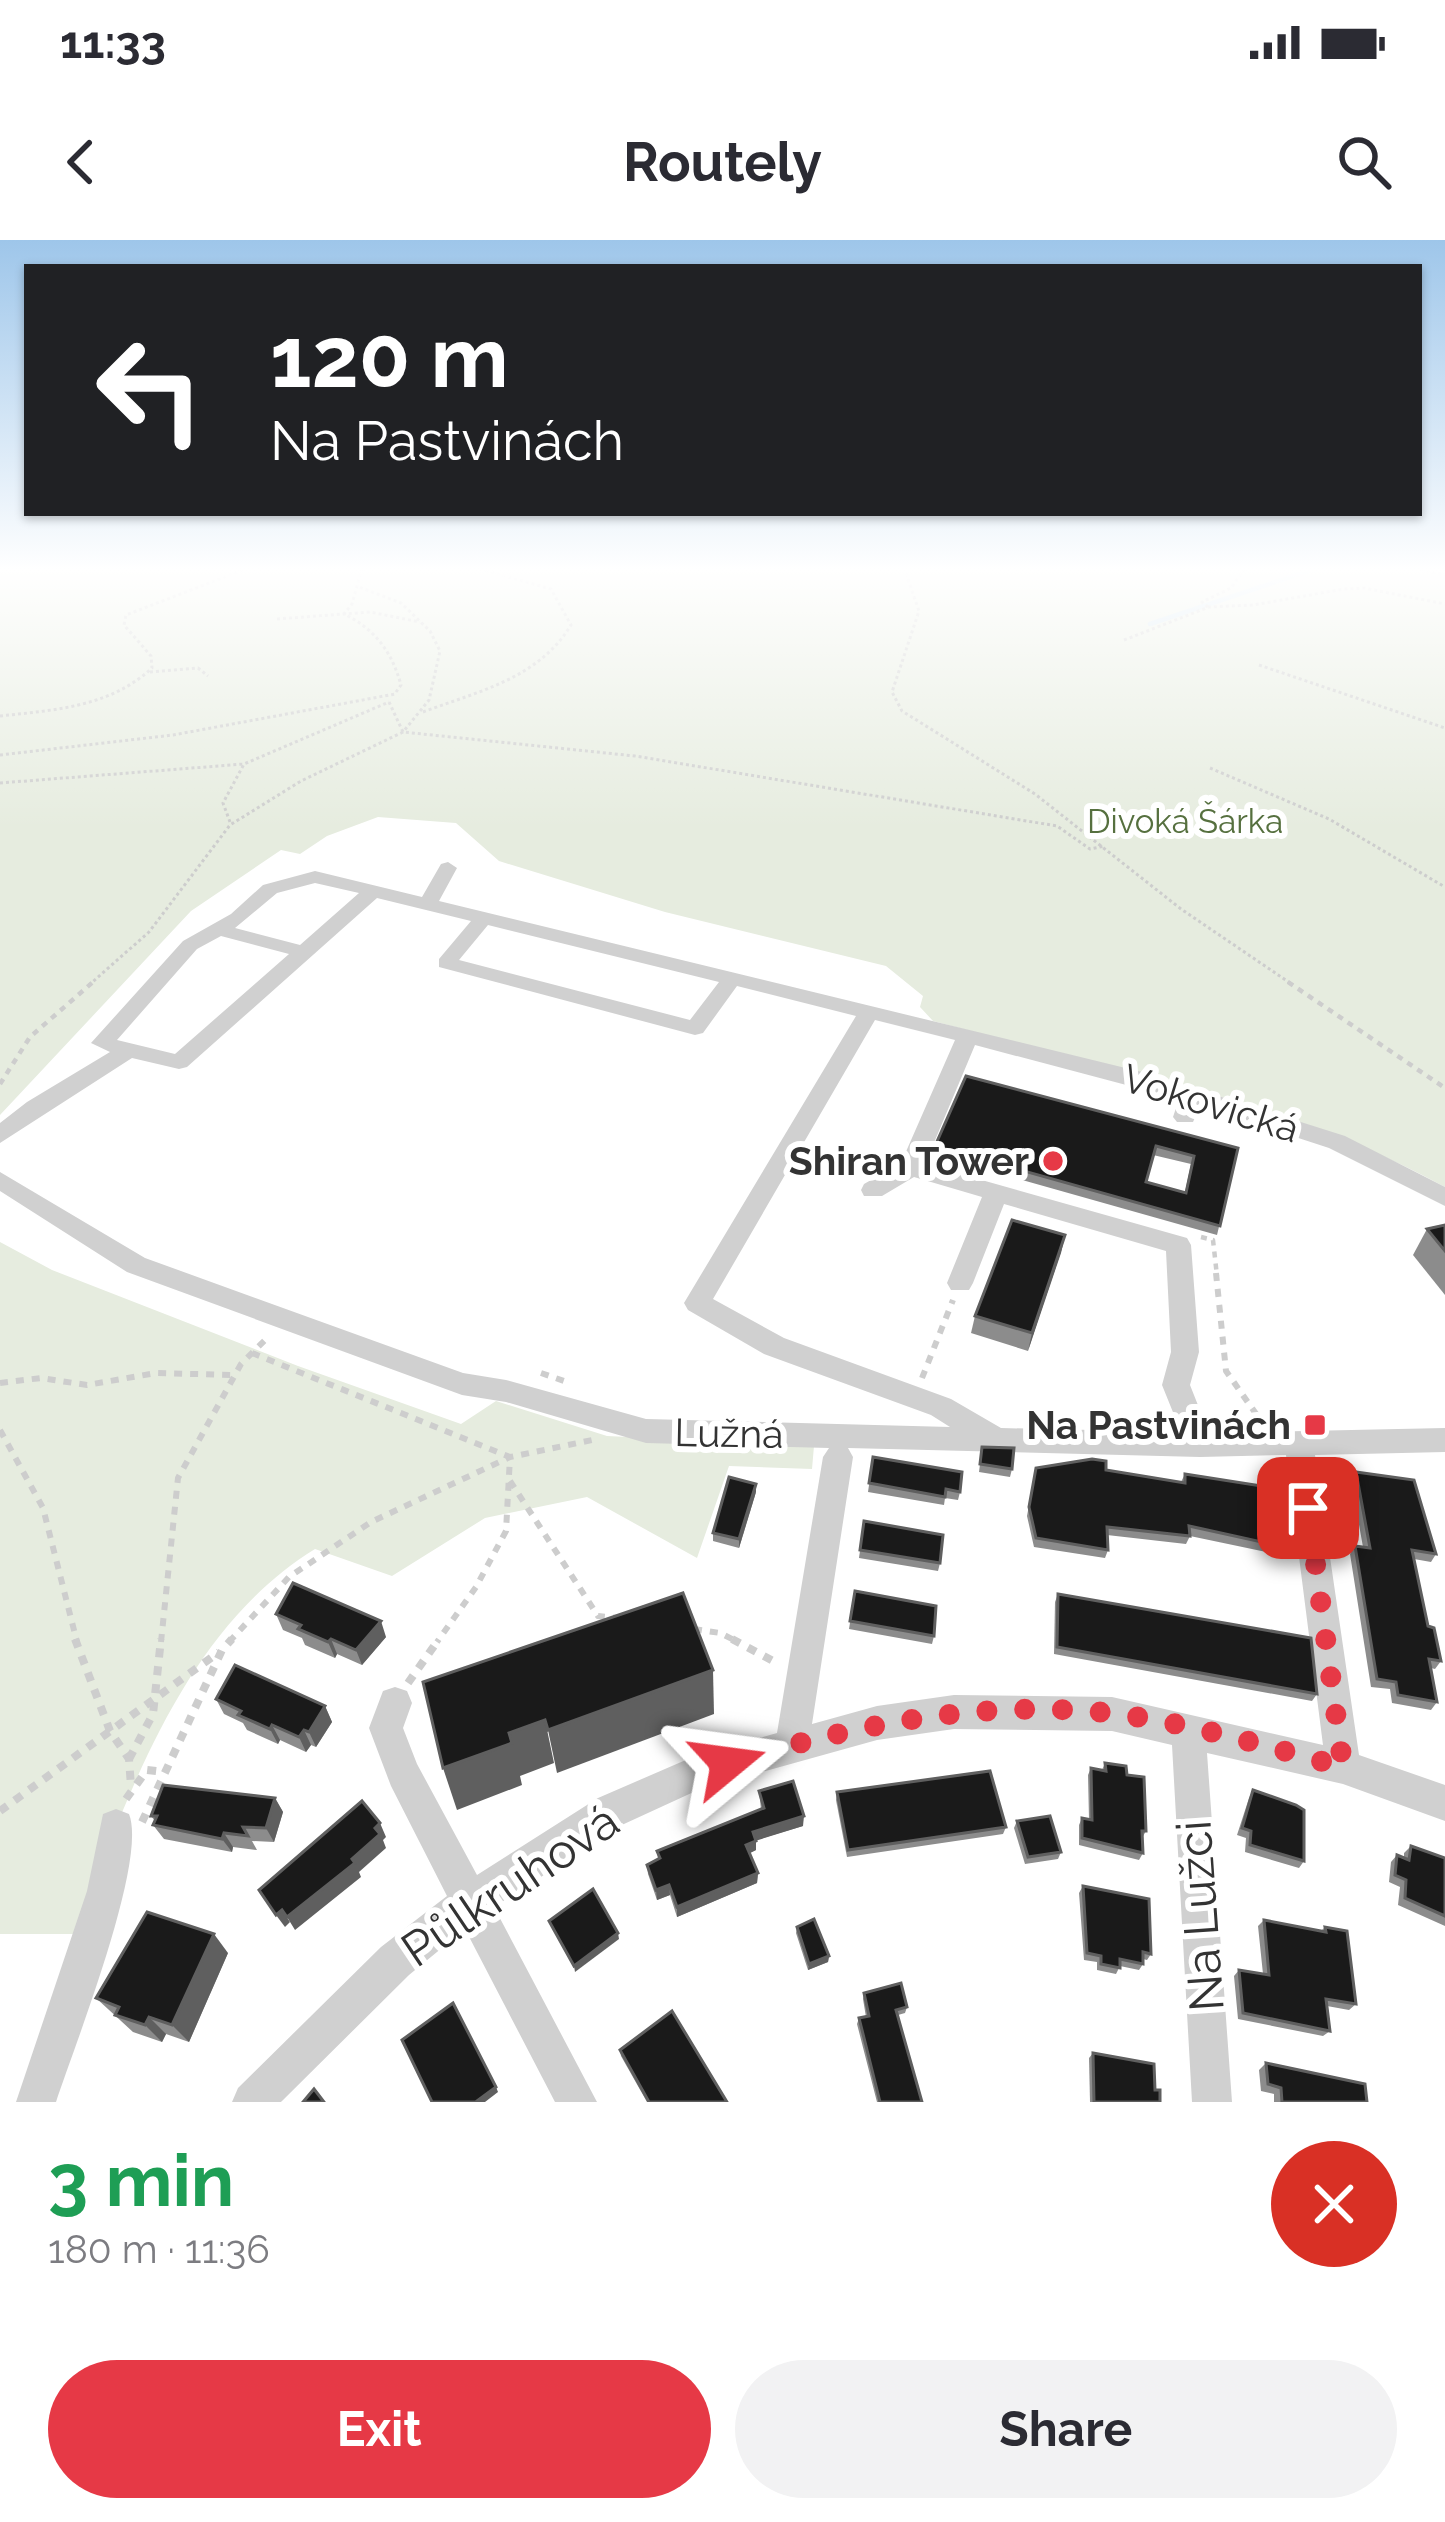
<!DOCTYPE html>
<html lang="en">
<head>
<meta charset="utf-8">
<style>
	body { margin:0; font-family:Raleway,sans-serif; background:#f2f2f3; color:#2b2b33; height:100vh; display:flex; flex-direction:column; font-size:45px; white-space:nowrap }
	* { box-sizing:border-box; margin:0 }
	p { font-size:39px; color:#7c7c81 }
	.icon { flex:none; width:66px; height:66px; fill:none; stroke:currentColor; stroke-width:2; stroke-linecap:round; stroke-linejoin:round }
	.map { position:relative; height:1862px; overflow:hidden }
	.panel { display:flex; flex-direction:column; background:#fff; flex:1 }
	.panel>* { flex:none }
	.top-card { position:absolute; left:24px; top:24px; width:1398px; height:252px; border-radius:0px; box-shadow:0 3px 9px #0004; background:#202124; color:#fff; overflow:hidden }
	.pin { position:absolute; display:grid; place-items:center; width:102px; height:102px; color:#fff; margin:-51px; border-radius:24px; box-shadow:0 6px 18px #0006 }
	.me { position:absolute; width:132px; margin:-66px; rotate:74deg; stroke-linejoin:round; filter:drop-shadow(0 0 9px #0008) }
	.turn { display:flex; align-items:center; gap:42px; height:252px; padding:0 48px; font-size:54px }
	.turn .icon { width:156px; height:156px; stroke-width:2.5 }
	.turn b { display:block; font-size:84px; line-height:102px }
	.round { display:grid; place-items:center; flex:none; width:126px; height:126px; border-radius:63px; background:#f2f2f3 }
	.overview { display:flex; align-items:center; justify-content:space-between; height:204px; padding:0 48px }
	h1 { font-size:72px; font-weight:700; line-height:90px; color:#1e9e55 }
	.action { display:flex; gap:24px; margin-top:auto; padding:24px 48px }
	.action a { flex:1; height:138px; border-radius:72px; background:#e63946; color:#fff; font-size:48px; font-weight:700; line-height:138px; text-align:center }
	.action a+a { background:#f2f2f3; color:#2b2b33 }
	.status { display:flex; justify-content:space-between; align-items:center; height:84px; padding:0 60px; background:#fff; direction:ltr }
	.status svg { height:33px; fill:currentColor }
	header { display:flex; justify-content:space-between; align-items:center; height:156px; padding:0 48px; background:#fff; font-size:54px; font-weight:700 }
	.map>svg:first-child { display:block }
</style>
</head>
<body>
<div class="status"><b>11:33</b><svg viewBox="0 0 49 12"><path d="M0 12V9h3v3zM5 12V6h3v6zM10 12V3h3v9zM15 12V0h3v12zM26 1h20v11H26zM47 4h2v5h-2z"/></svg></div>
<header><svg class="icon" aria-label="back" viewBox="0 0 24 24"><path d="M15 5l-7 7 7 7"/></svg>Routely<svg class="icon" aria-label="search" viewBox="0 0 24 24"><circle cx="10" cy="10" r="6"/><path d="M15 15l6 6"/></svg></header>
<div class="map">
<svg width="1445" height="1862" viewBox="0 0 1445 1862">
	<rect width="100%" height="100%" fill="#fff"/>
	<g fill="#e6ecdf">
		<path d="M0 328H1445V947C1284 859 1108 829 933 781L920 767 923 756 886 726 665 672 499 621 456 583 378 577 327 596 300 614 281 610 191 671 0 875Z"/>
		<path d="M0 1002 52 1030 298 1126 461 1184 496 1161 607 1196 814 1206 812 1229 729 1226 697 1318 587 1257 485 1278 392 1336 315 1309C182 1391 128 1557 74 1694H0Z"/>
	</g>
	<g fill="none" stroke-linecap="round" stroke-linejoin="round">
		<path stroke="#cfe2ee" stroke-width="4.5" d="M1150 384 1308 331"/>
		<g stroke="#cdcdcd" stroke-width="3" stroke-dasharray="3 3" stroke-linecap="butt">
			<path d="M362 328 352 364 344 374C375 389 392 412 401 445L396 452"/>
			<path d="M904 328 919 371 892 452 902 471 1035 554 1181 669 1293 745"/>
			<path d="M1415 328 1445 335"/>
			<path d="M1208 367 1202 362 1231 348 1245 328"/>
			<path d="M277 379 370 372 420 382"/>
			<path d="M1124 400 1209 367 1253 365 1344 349 1364 348 1445 364"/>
			<path d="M1259 425 1445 488"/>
			<path d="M150 432 198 428 208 436"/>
			<path d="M389 462 403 492 635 516 1057 586 1090 609 1105 606"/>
			<path d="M423 472C479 451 538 439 571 385L551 349 477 328"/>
			<path d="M0 476C55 470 110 467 152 428L151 416 124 385 126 375 248 328"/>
			<path d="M0 515 173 495 395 454"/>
			<path d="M1210 528 1329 579 1445 647"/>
			<path d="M0 543 244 524"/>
			<path d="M230 582 223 563 244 524 389 462"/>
			<path d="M89 745 149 692 230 585 301 541 403 492 429 460 440 411 430 391 401 363 359 347"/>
		</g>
		<g stroke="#cdcdcd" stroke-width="4.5" stroke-dasharray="6 6" stroke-linecap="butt">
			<path d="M1288 742 1445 848"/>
			<path d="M0 844 30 797 93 742"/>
			<path d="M1201 997 1213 1000 1217 1036"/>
		</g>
		<g stroke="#cdcdcd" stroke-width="6" stroke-dasharray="8 8" stroke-linecap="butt">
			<path d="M1216 1033 1226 1131 1261 1181"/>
			<path d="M252 1113 510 1217 506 1291 476 1347 437 1402"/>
			<path d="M541 1133 570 1143"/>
			<path d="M922 1138 953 1060"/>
			<path d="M0 1143 41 1138 87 1145 156 1133 233 1135"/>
			<path d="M0 1190 43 1268 77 1402"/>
			<path d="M510 1241 598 1376 617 1378"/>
			<path d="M694 1389 720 1393 738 1402"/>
			<path d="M161 1402 178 1238 241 1124 268 1097"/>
			<path d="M229 1402 289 1337 371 1282 510 1217 592 1200"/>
		</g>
		<g stroke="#cdcdcd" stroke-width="8" stroke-dasharray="9 9" stroke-linecap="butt">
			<path d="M75 1399 110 1491 129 1519 131 1546"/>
			<path d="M732 1399 777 1423"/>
			<path d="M408 1443 439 1399"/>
			<path d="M129 1519 153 1474 161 1399"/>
			<path d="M126 1559 147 1530 164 1532"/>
			<path d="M0 1571 219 1412"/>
			<path d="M142 1582 222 1410 232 1399"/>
		</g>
		<g fill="#d0d0d0" fill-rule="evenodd">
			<path d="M448 622 457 628 439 661 1146 833 1345 896 1445 947V966L1329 908 1200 866 1193 882H1177L1173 877 1179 859 975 805 925 924 1187 998 1191 1005 1199 1112 1190 1145 1209 1193 1445 1188V1212L1315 1215 1359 1515 1445 1545V1581L1343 1544 1207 1513 1232 1862H1192L1172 1505 1112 1491 954 1489 877 1500 698 1550 624 1584 494 1667 597 1862H555L465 1689 409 1735 281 1862H232L238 1848 381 1707 447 1656 391 1546 369 1488 383 1451 395 1447 407 1451 412 1463 403 1488 417 1524 477 1635 598 1558 695 1516 777 1493 823 1217 829 1208 646 1203 506 1162 462 1155 127 1032 0 951V932L145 1018 463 1133 506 1140 646 1179 950 1187 931 1175 764 1114 688 1070 684 1063 856 776 737 746 703 793 695 795 439 727V719L471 681 377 658 187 827 179 829 132 818 0 903V883L27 862 110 812 91 803 183 701 231 674 263 645 315 631 422 657 441 624ZM315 643 359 653 300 705 235 688 277 653ZM488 685 719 742 690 780 459 720ZM221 696 289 714 175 814 117 800 197 709ZM875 780 955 800 901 923 864 944 861 950 864 956H882L914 937 982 957 947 1043 951 1050H969L973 1043 1004 964 1166 1011 1171 1112 1162 1145 1181 1192 1001 1188 951 1159 784 1098 713 1059ZM848 1208 1200 1217 1286 1215 1323 1505 1112 1457 954 1455 877 1466 812 1484 853 1217Z"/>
			<path d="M116 1569 129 1574C148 1621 74 1807 56 1862H16L87 1651 103 1574Z"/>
		</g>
	</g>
	<g fill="#8c8c8c" fill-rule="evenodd">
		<path d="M966 836 1238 908 1217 995 934 915 935 906ZM1153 915 1191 924 1185 952 1146 942Z"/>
		<path d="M1445 985V1055L1413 1015 1427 989Z"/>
		<path d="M1065 995 1028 1111 971 1093 975 1076Z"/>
		<path d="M982 1207 1012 1229 1010 1237 979 1232Z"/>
		<path d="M873 1217 960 1252 958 1260 945 1258 944 1265 868 1252Z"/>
		<path d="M1036 1228 1106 1230 1181 1242 1185 1234 1275 1305 1271 1313 1190 1296 1186 1304 1107 1295 1108 1310 1105 1318 1034 1307 1027 1276Z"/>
		<path d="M1356 1232 1436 1314 1431 1322 1414 1319 1428 1386 1441 1421 1435 1429 1431 1428 1437 1462 1431 1470 1392 1463 1390 1449 1371 1447 1350 1314 1355 1306 1363 1307 1351 1240Z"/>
		<path d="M756 1252 739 1308 713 1301V1293Z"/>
		<path d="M864 1281 940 1323 938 1331 859 1318Z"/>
		<path d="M855 1351 934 1396 932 1404 849 1389Z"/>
		<path d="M1058 1354 1317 1454 1312 1461 1054 1414 1055 1362Z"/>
		<path d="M276 1374 386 1397 362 1425 337 1414 335 1418 305 1405 302 1398 283 1390Z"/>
		<path d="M216 1459 325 1466 332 1482 316 1507 311 1505 306 1512 280 1500 278 1504 247 1490 243 1483 224 1474Z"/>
		<path d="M1105 1523 1127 1535 1146 1591 1142 1598 1143 1613 1139 1620 1079 1605V1585L1082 1578 1089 1579 1088 1535 1091 1528 1102 1530Z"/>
		<path d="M1253 1550 1304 1621 1299 1628 1245 1612 1246 1598 1237 1595 1249 1558Z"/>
		<path d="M759 1551 803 1586 756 1600V1610L750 1613 758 1633 757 1643 677 1677 670 1655 657 1660 648 1634 647 1625 658 1619 657 1611 761 1569Z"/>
		<path d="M837 1552 1006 1587 1003 1594 847 1617 836 1560Z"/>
		<path d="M275 1558 283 1572 274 1602 252 1601 257 1610 233 1607 232 1612 164 1599 153 1585 155 1581 151 1576Z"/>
		<path d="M1017 1581 1061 1612 1058 1619 1025 1624 1014 1588Z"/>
		<path d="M1411 1606 1445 1618V1686L1398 1665 1400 1647 1389 1642 1391 1622 1397 1615 1404 1618V1613Z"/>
		<path d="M1083 1646 1151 1714 1147 1720 1143 1719V1724L1139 1730 1120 1726 1116 1734 1097 1730V1722L1084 1720 1079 1653Z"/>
		<path d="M1264 1680 1321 1691 1325 1687 1356 1764 1349 1770 1327 1766 1330 1791 1323 1796 1238 1779 1234 1736 1239 1730 1263 1734 1258 1686Z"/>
		<path d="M797 1687 829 1716 828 1722 808 1730 796 1693Z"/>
		<path d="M228 1713 189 1802 166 1794 162 1802 133 1792 96 1758Z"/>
		<path d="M864 1753 907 1767 905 1773 898 1775 922 1862H877L857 1784 859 1778 866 1777 863 1759Z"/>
		<path d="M620 1810 727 1862H647L621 1816Z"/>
		<path d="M1093 1813 1155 1850 1160 1862H1090L1089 1818Z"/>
		<path d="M1266 1823 1367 1862H1274V1854L1261 1851 1259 1830Z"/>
	</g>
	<g fill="#5f5f5f">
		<path d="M1065 995 1061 1013 1028 1111 1032 1093Z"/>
		<path d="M756 1244V1252L739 1308V1299Z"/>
		<path d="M381 1381 386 1397 362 1425 356 1410Z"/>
		<path d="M331 1399 337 1414 335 1418 328 1402Z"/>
		<path d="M713 1430 714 1474 557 1533 548 1490Z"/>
		<path d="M325 1466 332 1482 316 1507 309 1492Z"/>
		<path d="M545 1480 554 1523 520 1536 522 1545 457 1570 443 1528 509 1493Z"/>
		<path d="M272 1485 280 1500 278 1504 270 1489Z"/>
		<path d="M304 1490 311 1505 306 1512 299 1497Z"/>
		<path d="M275 1558 283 1572 274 1602 266 1588Z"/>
		<path d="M804 1576 803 1586 752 1602 753 1592Z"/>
		<path d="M380 1583 386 1597 383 1600 386 1608 359 1632 361 1637 295 1690 287 1677 352 1619Z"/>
		<path d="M224 1593 233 1607 232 1612 222 1599Z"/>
		<path d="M756 1601V1610L746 1615V1605Z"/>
		<path d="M758 1633 757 1643 677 1677V1667Z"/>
		<path d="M669 1645 670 1655 657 1660 656 1650Z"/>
		<path d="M282 1670 290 1682 285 1687 276 1675Z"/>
		<path d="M618 1693 619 1699 575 1732 574 1726Z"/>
		<path d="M214 1694 228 1713 189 1802 172 1785Z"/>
		<path d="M829 1716 828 1722 808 1730 809 1724Z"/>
		<path d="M149 1777 166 1794 162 1802 145 1785Z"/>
		<path d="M496 1847 498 1852 485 1862H478L477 1861Z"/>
	</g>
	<g fill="#1a1a1a" stroke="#5f5f5f" stroke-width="3" fill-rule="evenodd">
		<path d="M966 836 1238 908 1220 986 935 906ZM1156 906 1194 916 1186 953 1146 942Z"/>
		<path d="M1012 980 1065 995 1032 1093 975 1076Z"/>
		<path d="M1445 985V1011L1427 989Z"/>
		<path d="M982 1207 1014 1208 1012 1229 980 1224Z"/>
		<path d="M873 1217 962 1232 960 1252 946 1249 945 1257 869 1243Z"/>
		<path d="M1092 1219 1106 1221V1230L1185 1243V1234L1268 1247 1275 1305 1189 1286 1190 1296 1107 1287 1108 1310 1036 1298 1029 1267 1036 1228Z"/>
		<path d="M1356 1232 1414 1240 1436 1314 1412 1310 1428 1386 1434 1388 1441 1421 1429 1419 1437 1462 1398 1455 1396 1442 1377 1439 1355 1306 1370 1308Z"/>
		<path d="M729 1237 756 1244 739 1299 713 1293Z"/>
		<path d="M864 1281 943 1295 940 1323 860 1310Z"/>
		<path d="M293 1343 381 1381 356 1410 331 1399 328 1402 298 1389 301 1385 276 1374Z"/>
		<path d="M855 1351 936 1366 934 1396 850 1381Z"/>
		<path d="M683 1353 713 1430 548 1490 545 1480 509 1493 512 1503 443 1528 423 1442Z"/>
		<path d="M1058 1354 1311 1398 1317 1454 1057 1407Z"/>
		<path d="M235 1425 325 1466 309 1492 304 1490 299 1497 272 1485 270 1489 238 1475 241 1471 216 1459Z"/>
		<path d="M1105 1523 1126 1526 1127 1535 1144 1537 1146 1591H1142L1143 1613 1082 1598V1578L1092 1580 1091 1528 1106 1531Z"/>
		<path d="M990 1531 1006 1587 848 1610 837 1552Z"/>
		<path d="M793 1541 804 1576 753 1592 756 1601 746 1605 758 1633 677 1667 669 1645 656 1650 647 1625 660 1618 657 1611 764 1568 759 1551Z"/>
		<path d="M163 1545 275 1558 266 1588 243 1587 248 1596 224 1593 222 1599 153 1585 157 1576H151Z"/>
		<path d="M1253 1550 1296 1565 1304 1570V1621L1250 1605 1251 1591 1242 1588Z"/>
		<path d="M362 1561 380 1583 375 1588 380 1594 352 1619 355 1623 287 1677 282 1670 276 1675 259 1650Z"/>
		<path d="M1050 1576 1061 1612 1028 1617 1017 1581Z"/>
		<path d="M1411 1606 1445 1618V1676L1405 1658 1406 1640 1395 1635 1397 1615 1409 1620Z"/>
		<path d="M1083 1646 1149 1659 1151 1714 1143 1712V1724L1120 1719V1728L1101 1724V1716L1087 1713Z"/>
		<path d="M593 1649 618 1693 574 1726 549 1681Z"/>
		<path d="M147 1672 214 1694 172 1785 149 1777 145 1785 115 1775 119 1767 96 1758Z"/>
		<path d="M814 1679 829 1716 809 1724 797 1687Z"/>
		<path d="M1264 1680 1326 1692 1325 1687 1347 1691 1356 1764 1326 1759 1330 1791 1243 1773 1239 1730 1269 1735Z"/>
		<path d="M901 1743 907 1767 896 1770 922 1862H880L859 1778 869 1776 864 1753Z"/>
		<path d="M453 1763 496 1847 477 1861 478 1862H432L402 1800Z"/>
		<path d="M672 1771 727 1862H649L620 1810Z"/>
		<path d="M1093 1813 1154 1824 1155 1850H1160V1862H1094Z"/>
		<path d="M1266 1823 1365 1844 1367 1862H1282L1281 1848 1268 1844Z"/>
		<path d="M314 1849 324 1862H303Z"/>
	</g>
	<linearGradient id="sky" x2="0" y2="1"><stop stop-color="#9ec6ea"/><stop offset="0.56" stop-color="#fff"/><stop offset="1" stop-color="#fff" stop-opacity="0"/></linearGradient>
	<rect width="1445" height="588" fill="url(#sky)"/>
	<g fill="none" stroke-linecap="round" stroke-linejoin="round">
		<path stroke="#e63946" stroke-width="21" stroke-dasharray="0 37.8" d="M728 1523C853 1486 978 1459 1109 1473 1187 1482 1268 1507 1343 1527L1308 1268"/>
	</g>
	<g fill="#e63946" stroke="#fff" stroke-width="4.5">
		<circle cx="1053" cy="921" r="12"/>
		<rect x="1303" y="1173" width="24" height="24" rx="6"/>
	</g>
	<g text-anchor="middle" stroke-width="12" stroke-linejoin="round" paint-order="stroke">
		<g font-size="33" fill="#56703f" stroke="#fff">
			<text x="1185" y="593">Divoká Šárka</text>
		</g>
		<g font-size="39" fill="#333" stroke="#fff">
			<text transform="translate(1211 863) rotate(17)" y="14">Vokovická</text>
			<text transform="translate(729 1193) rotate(1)" y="14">Lužná</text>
		</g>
		<g font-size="39" font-weight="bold" fill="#333" stroke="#fff" text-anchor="end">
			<text x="1029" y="935">Shiran Tower</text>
			<text x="1291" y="1199">Na Pastvinách</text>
		</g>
		<g font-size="48" fill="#333" stroke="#fff">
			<text transform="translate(510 1645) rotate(-34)" y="17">Půlkruhová</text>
			<text transform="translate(1200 1676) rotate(-94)" y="17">Na Lužci</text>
		</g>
	</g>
</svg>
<div class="pin" style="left:1308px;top:1268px;background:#d93025"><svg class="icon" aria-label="arrive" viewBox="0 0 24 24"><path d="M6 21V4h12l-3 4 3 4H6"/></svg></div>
<svg class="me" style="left:728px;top:1523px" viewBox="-20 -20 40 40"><path d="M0-17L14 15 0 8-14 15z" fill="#e63946" stroke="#fff" stroke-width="4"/></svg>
<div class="top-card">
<div class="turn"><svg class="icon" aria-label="left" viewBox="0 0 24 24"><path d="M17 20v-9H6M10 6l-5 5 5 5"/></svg><div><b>120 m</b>Na Pastvinách</div></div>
</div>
</div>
<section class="panel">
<div class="overview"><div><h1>3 min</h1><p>180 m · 11:36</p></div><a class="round" style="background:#d93025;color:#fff"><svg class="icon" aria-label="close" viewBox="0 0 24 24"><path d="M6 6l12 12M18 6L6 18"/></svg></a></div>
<div class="action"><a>Exit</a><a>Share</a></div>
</section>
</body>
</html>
